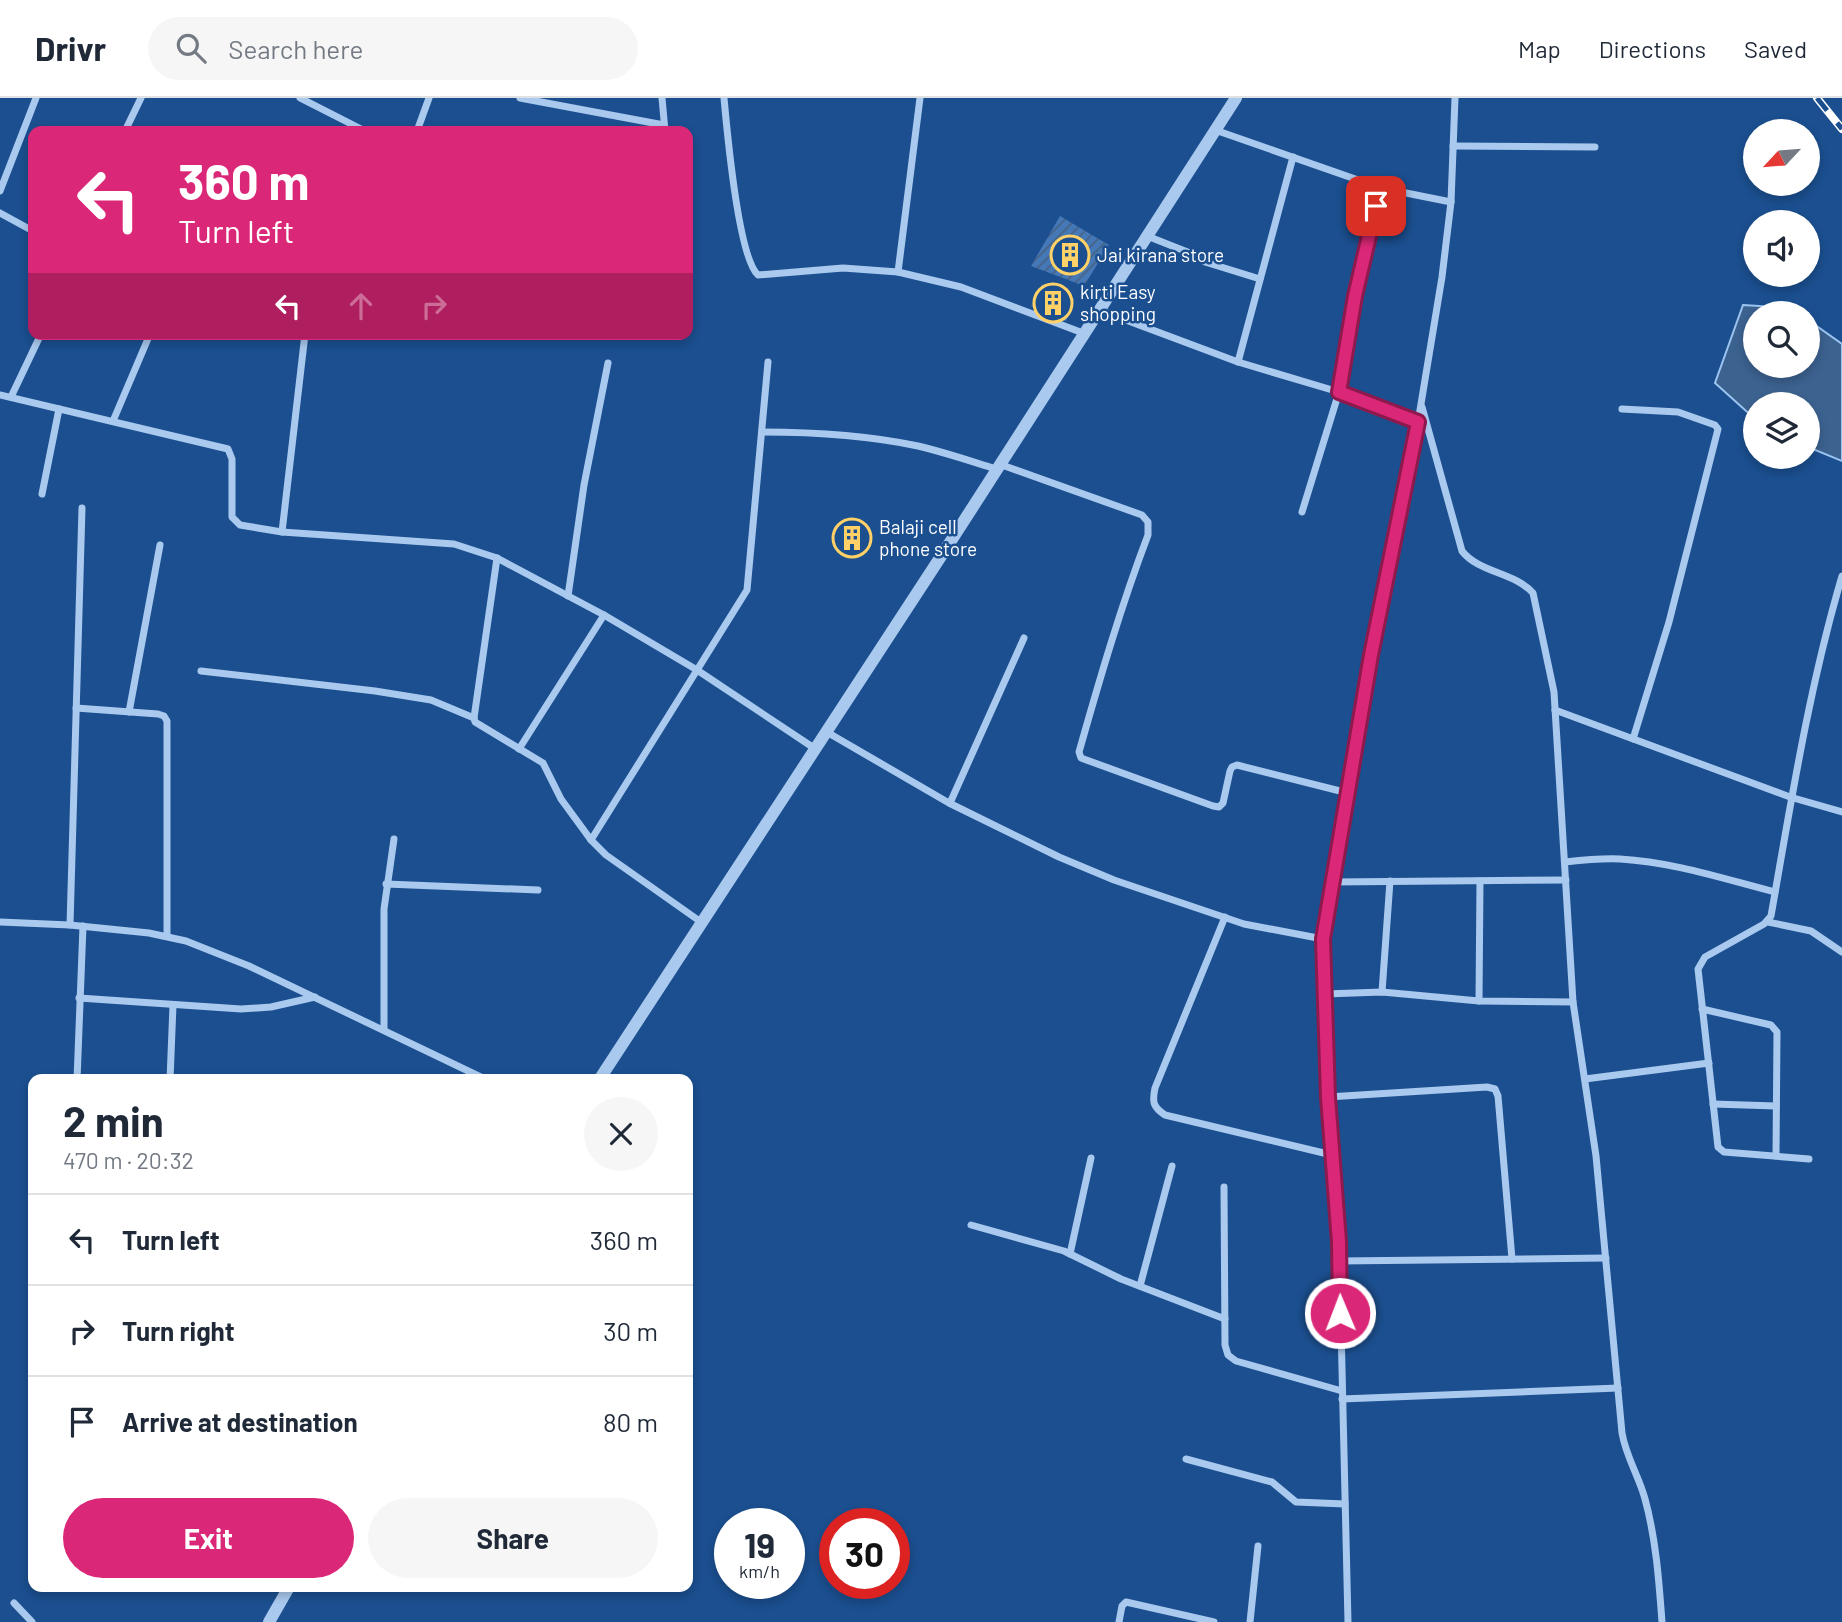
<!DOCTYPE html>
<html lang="en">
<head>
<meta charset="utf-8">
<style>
	body { margin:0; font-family:Barlow,sans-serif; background:#f6f6f7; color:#1f2937; height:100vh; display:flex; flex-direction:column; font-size:26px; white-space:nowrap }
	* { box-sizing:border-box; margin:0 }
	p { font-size:23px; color:#747a83 }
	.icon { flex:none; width:38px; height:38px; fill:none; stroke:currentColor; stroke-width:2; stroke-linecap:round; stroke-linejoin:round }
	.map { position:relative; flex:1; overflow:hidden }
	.sheet { position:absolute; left:28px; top:976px; width:665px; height:518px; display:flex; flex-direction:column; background:#fff; border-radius:14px; box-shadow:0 4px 10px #0003 }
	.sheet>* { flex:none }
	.hud { position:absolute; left:28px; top:28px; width:665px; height:214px; border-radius:14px; box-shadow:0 4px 10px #0003; background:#db2777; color:#fff; overflow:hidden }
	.needle { width:46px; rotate:244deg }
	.controls { position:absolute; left:1743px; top:21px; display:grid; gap:14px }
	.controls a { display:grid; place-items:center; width:77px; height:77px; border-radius:50%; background:#fff; box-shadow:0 4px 10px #0003; font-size:35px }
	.speed { position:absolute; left:714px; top:1410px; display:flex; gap:14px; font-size:35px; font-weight:700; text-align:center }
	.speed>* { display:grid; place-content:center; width:91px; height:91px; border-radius:50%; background:#fff; box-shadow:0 4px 10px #0003; line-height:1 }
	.speed small { font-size:18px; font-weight:400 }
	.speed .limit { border:10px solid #d22; background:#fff; color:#111 }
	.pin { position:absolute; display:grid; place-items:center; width:60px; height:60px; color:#fff; margin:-30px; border-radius:14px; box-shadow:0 4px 10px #0006 }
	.me { position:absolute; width:77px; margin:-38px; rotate:359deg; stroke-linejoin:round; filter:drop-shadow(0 0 5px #0008) }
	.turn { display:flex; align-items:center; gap:24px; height:147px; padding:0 35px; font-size:32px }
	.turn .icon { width:91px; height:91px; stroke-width:2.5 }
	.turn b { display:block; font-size:49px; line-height:60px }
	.lanes { display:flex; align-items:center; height:66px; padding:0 35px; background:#0003; justify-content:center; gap:35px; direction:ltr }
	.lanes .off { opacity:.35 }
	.round { display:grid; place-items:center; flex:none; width:74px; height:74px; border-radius:37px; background:#f6f6f7 }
	.summary { display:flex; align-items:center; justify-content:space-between; height:119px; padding:0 35px }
	h1 { font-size:42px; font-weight:700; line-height:52px }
	.cta { display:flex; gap:14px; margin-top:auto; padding:14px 35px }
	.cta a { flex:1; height:80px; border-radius:42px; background:#db2777; color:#fff; font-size:28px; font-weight:700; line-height:80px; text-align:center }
	.cta a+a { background:#f6f6f7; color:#1f2937 }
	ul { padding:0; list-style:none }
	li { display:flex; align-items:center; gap:21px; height:91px; padding:0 35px; border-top:2px solid #e0e1e3 }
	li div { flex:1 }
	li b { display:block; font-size:26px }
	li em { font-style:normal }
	header { display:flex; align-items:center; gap:42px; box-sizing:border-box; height:98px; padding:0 35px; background:#fff; border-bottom:2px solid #e0e1e3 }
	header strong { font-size:33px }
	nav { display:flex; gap:38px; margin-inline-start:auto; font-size:24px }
	.search { width:490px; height:63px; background:#f6f6f7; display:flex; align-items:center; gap:18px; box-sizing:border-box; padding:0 24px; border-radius:38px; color:#747a83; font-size:26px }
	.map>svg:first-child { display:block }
</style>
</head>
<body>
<header>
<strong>Drivr</strong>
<div class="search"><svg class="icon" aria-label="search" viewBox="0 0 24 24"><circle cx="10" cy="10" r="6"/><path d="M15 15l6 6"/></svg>Search here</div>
<nav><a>Map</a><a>Directions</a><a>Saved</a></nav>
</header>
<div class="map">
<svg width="1842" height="1524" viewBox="0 0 1842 1524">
	<defs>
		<pattern id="building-hatch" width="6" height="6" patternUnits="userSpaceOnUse" patternTransform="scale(1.75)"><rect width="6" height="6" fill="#4478b7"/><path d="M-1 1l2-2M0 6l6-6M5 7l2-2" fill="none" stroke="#486282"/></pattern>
	</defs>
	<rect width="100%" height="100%" fill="#1b4f8f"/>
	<path fill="#3c6290" stroke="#9cc4f0" stroke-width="2" d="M1743 207 1790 210 1798 215H1755V268H1808V222L1842 246V363L1808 349V306H1755V321L1715 285Z"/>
	<g fill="url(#building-hatch)">
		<path d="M1060 118 1109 147 1084 188 1031 168Z"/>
		<path d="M1042 186 1074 201 1066 223 1031 208Z"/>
		<path d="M849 419 868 427 855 460 838 452Z"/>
	</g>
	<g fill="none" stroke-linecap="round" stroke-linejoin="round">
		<g stroke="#a9c9ee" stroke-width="7">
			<path d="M300 0 365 33"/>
			<path d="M520 0 664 27"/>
			<path d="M662 0 665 33"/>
			<path d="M724 0C727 32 738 159 758 177L843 170 898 174 961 189 1083 235"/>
			<path d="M1215 32 1381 90 1451 104"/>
			<path d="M125 33 141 0"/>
			<path d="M417 33 429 0"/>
			<path d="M1453 48 1595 49"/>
			<path d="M0 93 36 0"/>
			<path d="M0 115 33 133"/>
			<path d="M1147 138 1190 155 1205 164 1260 181"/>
			<path d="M898 174 920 0"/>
			<path d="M1099 212 1238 264 1339 294 1418 324"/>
			<path d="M1238 264 1293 59"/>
			<path d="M0 297 228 351 232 361V419L240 427 282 434 454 446 497 460 604 517 697 572 814 650"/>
			<path d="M11 299 41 236"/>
			<path d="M1422 309 1462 453C1479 475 1514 474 1533 495L1554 594 1573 904 1596 1058 1622 1335C1626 1359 1639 1378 1645 1401 1656 1441 1659 1483 1662 1524"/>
			<path d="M1622 311 1678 314 1715 327 1718 331 1669 524 1633 641"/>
			<path d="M113 323 150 236"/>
			<path d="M762 334C814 334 866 337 918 348 944 354 970 363 996 371"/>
			<path d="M999 366 1142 417 1148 424V437C1121 508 1100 580 1079 654L1081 660 1213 708 1219 709 1223 705 1230 673 1232 669 1237 667 1348 695"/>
			<path d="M42 396 59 311"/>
			<path d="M1302 414 1339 294 1355 198 1381 90"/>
			<path d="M282 434 305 236"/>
			<path d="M497 460 474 620 475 624 543 665 561 701 591 742 606 757 701 824"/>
			<path d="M568 498 584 387 608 265"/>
			<path d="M201 573 375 593 431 602 474 620"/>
			<path d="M76 610 158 616 164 618 167 623V837"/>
			<path d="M1555 612 1790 699 1842 714"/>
			<path d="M129 614 160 447"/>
			<path d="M825 633 949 705 1059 759 1114 782 1244 826 1323 841"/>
			<path d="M519 651 604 517"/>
			<path d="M950 705 1024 540"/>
			<path d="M591 742 747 492 768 264"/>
			<path d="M1565 764C1583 762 1602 760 1620 761 1673 764 1724 781 1775 794"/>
			<path d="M1333 784 1566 782"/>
			<path d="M386 786 538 792"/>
			<path d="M1225 819 1155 990C1152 1004 1153 1009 1165 1017L1332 1057"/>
			<path d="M0 824 70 827 149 835 186 843 249 868 487 982"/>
			<path d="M1768 824 1811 833 1842 854"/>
			<path d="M70 827 82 410"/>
			<path d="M1382 894 1390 783"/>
			<path d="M1325 896 1382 894 1479 903 1573 904"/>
			<path d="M79 900 241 911 271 909 315 899"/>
			<path d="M1479 903 1480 783"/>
			<path d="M1702 911 1771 927 1777 934 1776 1058"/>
			<path d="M384 931V811L394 741"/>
			<path d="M1585 981 1709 965"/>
			<path d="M77 982 83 828"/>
			<path d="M170 982 173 907"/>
			<path d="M1328 999 1487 989 1495 991 1498 998 1512 1161"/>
			<path d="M1713 1006 1776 1008"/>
			<path d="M1809 1061 1724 1054 1718 1049 1698 871 1705 859 1764 826 1771 818C1791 704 1809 590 1842 478"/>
			<path d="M1224 1089 1225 1247 1228 1257 1236 1263 1342 1293"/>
			<path d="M971 1127 1064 1153 1121 1181 1225 1221"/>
			<path d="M1070 1156 1091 1060"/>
			<path d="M1339 1163 1606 1160"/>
			<path d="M1140 1188 1172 1068"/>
			<path d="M1342 1301 1618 1290"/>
			<path d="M1186 1361 1272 1384 1296 1404 1345 1406"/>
			<path d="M14 1505 32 1524"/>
			<path d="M1119 1524 1122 1508 1126 1504 1214 1524"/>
			<path d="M1250 1524 1258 1448"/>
			<path d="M1348 1524 1339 1144 1328 999 1323 841 1371 557 1418 324 1442 179 1451 104 1455 0"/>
		</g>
		<g stroke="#a9c9ee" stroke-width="12">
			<path d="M599 982 949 446 1236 0"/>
			<path d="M269 1524 289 1489"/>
		</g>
		<defs>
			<path id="rail" d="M1817 0 1842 31"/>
		</defs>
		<use href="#rail" stroke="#fff" stroke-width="8"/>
		<use href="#rail" stroke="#1b4f8f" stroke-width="5" stroke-dasharray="16" stroke-linecap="butt"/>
	</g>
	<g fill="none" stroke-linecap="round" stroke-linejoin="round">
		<defs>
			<path id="route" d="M1340 1215 1339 1144 1328 999 1323 841 1371 557 1418 324 1339 294 1355 198 1376 108"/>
		</defs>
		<use href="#route" stroke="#8e194d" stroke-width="18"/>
		<use href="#route" stroke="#db2777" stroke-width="12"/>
	</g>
	<defs>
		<symbol id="building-ring" viewBox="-11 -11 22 22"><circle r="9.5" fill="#1b4f8f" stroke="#ffd166" stroke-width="1.5"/><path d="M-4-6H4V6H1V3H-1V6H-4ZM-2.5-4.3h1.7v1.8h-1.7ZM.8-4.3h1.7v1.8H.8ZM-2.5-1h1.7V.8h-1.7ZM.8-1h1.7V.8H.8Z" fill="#ffd166"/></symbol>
	</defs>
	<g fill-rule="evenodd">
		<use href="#building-ring" x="1048" y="135" width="44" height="44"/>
		<use href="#building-ring" x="1031" y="183" width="44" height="44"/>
		<use href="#building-ring" x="830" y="418" width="44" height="44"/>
	</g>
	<g text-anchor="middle" stroke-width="5" stroke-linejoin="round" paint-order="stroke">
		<g font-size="19" fill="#fff" stroke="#1b4f8f" text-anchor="start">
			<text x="1097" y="164">Jai kirana store</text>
			<text x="1080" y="201">kirti Easy<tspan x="1080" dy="22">shopping</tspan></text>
			<text x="879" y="436">Balaji cell<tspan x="879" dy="22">phone store</tspan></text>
		</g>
	</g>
</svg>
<div class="controls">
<a><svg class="needle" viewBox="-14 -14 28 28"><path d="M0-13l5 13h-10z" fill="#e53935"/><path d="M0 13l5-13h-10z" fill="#747a83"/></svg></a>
<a><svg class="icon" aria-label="sound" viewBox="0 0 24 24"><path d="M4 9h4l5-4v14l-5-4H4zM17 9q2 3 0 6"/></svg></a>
<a><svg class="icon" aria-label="search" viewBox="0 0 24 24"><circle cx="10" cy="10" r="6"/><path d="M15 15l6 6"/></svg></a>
<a><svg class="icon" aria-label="layers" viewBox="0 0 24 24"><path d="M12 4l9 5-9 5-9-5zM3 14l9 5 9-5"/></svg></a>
</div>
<div class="speed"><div>19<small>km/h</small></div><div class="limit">30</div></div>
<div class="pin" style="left:1376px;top:108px;background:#d93025"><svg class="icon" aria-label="arrive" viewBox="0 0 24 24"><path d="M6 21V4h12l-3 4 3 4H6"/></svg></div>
<svg class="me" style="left:1340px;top:1215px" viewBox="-20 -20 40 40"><circle r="17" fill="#db2777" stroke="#fff" stroke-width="3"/><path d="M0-11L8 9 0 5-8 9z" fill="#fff"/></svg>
<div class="hud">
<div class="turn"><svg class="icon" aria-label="left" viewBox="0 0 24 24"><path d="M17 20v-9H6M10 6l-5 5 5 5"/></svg><div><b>360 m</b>Turn left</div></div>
<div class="lanes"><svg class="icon" aria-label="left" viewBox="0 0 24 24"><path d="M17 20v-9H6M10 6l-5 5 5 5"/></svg><svg class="icon off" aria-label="ahead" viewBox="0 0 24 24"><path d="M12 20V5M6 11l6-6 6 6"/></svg><svg class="icon off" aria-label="right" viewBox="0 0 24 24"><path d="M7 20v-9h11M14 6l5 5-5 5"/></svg></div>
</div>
<section class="sheet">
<div class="summary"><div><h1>2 min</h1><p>470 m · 20:32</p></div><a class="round"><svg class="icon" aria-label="close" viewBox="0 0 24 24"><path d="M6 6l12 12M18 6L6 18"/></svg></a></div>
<ul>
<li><svg class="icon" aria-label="left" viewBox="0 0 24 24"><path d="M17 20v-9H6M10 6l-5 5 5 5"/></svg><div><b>Turn left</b></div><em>360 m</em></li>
<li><svg class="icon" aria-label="right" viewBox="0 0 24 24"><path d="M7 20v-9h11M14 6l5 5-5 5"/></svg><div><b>Turn right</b></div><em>30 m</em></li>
<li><svg class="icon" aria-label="arrive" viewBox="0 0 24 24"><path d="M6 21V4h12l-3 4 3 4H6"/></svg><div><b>Arrive at destination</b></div><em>80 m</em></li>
</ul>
<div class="cta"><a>Exit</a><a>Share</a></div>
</section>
</div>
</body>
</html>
